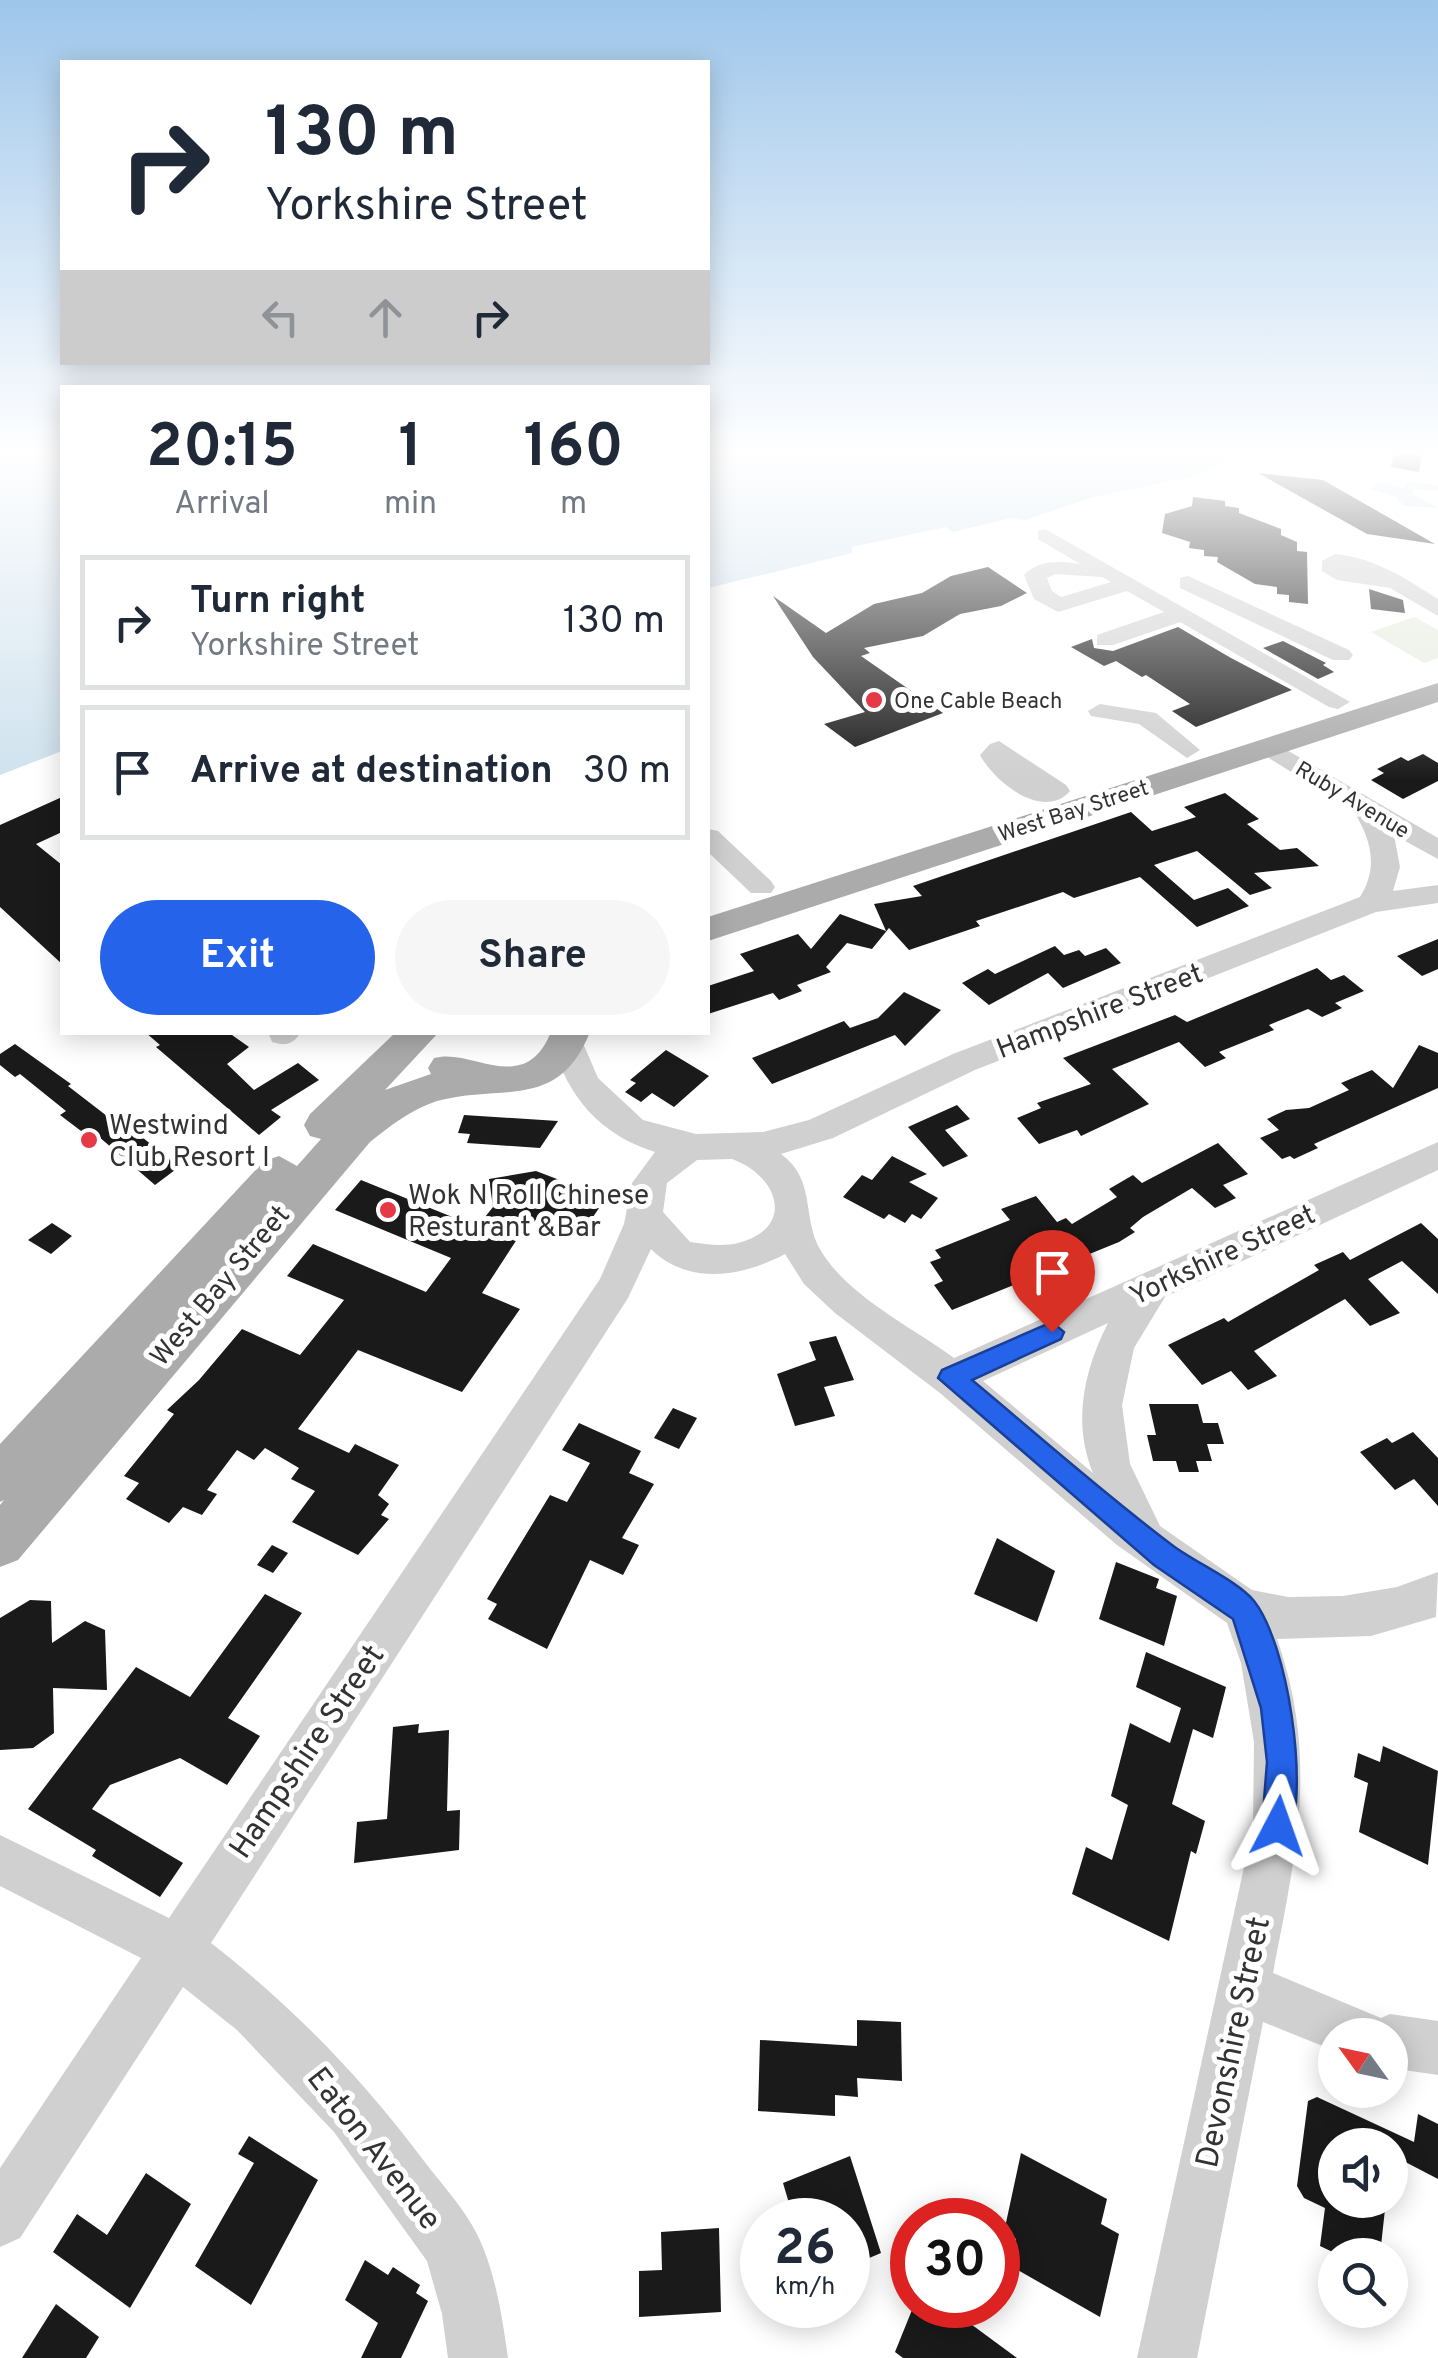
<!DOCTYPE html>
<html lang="en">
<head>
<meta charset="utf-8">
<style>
	body { margin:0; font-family:Overpass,sans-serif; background:#f6f6f7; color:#1f2937; height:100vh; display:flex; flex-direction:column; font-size:38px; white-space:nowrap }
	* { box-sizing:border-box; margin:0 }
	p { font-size:32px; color:#747a83 }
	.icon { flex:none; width:55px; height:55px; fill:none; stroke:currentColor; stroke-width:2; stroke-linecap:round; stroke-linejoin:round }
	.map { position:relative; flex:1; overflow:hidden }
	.side { position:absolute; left:60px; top:385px; width:650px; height:650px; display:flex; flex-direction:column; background:#fff; border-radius:0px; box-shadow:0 5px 25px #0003 }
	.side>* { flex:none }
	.top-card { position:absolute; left:60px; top:60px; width:650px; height:305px; border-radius:0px; box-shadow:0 5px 25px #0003; background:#fff; color:#1f2937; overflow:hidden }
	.needle { width:65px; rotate:303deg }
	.controls { position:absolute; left:1318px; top:2018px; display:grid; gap:20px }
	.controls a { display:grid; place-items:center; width:90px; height:90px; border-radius:50%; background:#fff; box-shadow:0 5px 25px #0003; font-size:50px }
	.speed { position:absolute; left:740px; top:2198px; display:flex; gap:20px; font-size:50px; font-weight:700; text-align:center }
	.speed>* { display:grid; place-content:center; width:130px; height:130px; border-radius:50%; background:#fff; box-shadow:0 5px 25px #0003; line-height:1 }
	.speed small { font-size:25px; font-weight:400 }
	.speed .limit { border:15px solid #d22; background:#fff; color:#111 }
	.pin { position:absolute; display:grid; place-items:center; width:85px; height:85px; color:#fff; margin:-102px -42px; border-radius:50% 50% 50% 0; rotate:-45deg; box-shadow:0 0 10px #0007 }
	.pin .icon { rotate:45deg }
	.me { position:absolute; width:110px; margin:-55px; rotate:4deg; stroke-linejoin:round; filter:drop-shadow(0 0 8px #0008) }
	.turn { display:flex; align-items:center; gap:35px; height:210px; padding:0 40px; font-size:45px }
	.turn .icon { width:130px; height:130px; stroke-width:2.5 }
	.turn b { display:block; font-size:70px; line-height:85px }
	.lanes { display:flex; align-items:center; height:95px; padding:0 40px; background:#0003; justify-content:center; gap:50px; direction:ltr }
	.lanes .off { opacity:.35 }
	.eta { display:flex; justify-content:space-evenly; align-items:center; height:170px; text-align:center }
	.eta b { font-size:60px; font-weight:700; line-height:70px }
	.cta { display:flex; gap:20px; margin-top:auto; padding:20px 40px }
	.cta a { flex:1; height:115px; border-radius:60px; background:#2563eb; color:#fff; font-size:40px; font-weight:700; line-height:115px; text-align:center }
	.cta a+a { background:#f6f6f7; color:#1f2937 }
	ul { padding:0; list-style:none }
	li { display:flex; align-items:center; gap:30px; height:135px; margin:0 20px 15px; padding:0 20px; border:5px solid #e0e1e3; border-radius:0px }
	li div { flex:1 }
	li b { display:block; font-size:38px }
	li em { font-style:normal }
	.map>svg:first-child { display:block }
</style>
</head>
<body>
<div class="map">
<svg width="1438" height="2358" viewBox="0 0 1438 2358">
	<rect width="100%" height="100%" fill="#fff"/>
	<path fill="#e6ecdf" d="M1414 617 1438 630V658L1424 663 1371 632Z"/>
	<g fill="#cfe2ee">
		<path d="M0 450H62V751L0 775Z"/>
		<path d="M708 450H1229L1223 464 1195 476 1094 497 1025 520 1011 518 953 532 946 527 852 547V553L708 588Z"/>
		<path d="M1380 482 1404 488 1409 482 1438 485V491L1415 489 1412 494 1438 508 1404 506 1396 497 1371 489Z"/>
	</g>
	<g fill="#1a1a1a">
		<path d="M1395 450H1423L1419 472 1391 467Z"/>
		<path d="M1258 473 1323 480 1435 544 1367 534Z"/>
		<path d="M1193 497 1225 501V506L1239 508V513L1281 529V535L1297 542V551L1307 552 1308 604 1289 602V595L1277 594V587L1255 584 1217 562 1218 557 1204 556V550L1189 548 1190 542 1162 533 1165 514 1192 506Z"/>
		<path d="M988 567 1027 593 1001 606 960 614 923 636 864 648 870 653 861 656 943 713 855 747 824 724 865 712 813 657 773 596 826 633 874 604 922 593 951 576Z"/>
		<path d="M1369 589 1403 600 1405 613 1371 609Z"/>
		<path d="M1178 627 1231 658 1292 690 1196 727 1172 711 1190 704 1146 675 1142 677 1116 661 1104 666 1071 647 1092 639 1094 648 1113 651Z"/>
		<path d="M1283 641 1326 663 1323 665 1334 672 1318 679 1263 648Z"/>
		<path d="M1423 754 1438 763V781L1403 799 1371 780 1384 773 1377 769 1401 757 1408 761Z"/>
		<path d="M1225 793 1259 819 1247 824 1280 850 1297 848 1319 866 1254 873 1272 888 1250 895 1197 851 1154 865 1194 900 1228 888 1249 906 1197 927 1140 877 1074 898 1063 892 976 921 980 926 909 950 889 928 872 949 847 943 826 967 831 972 797 985 802 991 779 1000 773 993 708 1014V986L754 971 740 954 798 934 811 949 840 914 886 931 874 904 922 896 913 886 1131 812 1152 831 1196 817 1184 807Z"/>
		<path d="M62 797V832L36 844 62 865V964L0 907V825Z"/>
		<path d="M1438 939V969L1422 976 1397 956Z"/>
		<path d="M1055 946 1064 955 1079 950 1085 956 1106 948 1121 963 1063 988 1048 973 989 1005 962 983 988 969 995 974Z"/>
		<path d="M1317 968 1331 980 1344 975 1364 991 1335 1003 1342 1008 1322 1017 1308 1009 1269 1025 1274 1030 1219 1052 1226 1058 1205 1067 1179 1042 1112 1069 1149 1104 1081 1136 1077 1130 1039 1144 1017 1118 1041 1108 1037 1103 1091 1084 1063 1058 1175 1015 1187 1022Z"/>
		<path d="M904 992 941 1010 905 1046 895 1035 772 1084 752 1058 844 1021 850 1028 878 1018Z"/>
		<path d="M145 1032 232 1035 249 1047 227 1064 254 1090 298 1063 319 1080 271 1110 281 1117 259 1135 156 1047 160 1045Z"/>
		<path d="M15 1044 71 1084 68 1086 116 1123 121 1120 179 1167 155 1185 91 1130 85 1134 60 1115 66 1111 20 1074 15 1077 0 1065V1054Z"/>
		<path d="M1419 1045 1438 1053V1088L1314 1144 1318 1148 1294 1159 1290 1156 1282 1159 1260 1138 1279 1130 1267 1119 1286 1110 1309 1108 1349 1090 1341 1083 1372 1070 1393 1088Z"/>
		<path d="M666 1050 709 1076 674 1107 652 1093 641 1102 625 1092 636 1083 630 1080Z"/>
		<path d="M957 1105 970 1119 945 1130 968 1156 943 1167 908 1127Z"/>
		<path d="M464 1115 558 1121 540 1148 467 1143 470 1134 458 1133Z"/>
		<path d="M1218 1143 1248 1174 1223 1185 1236 1198 1215 1208 1192 1188 1143 1217 1130 1228 1135 1232 1119 1242 952 1310 934 1285 943 1281 930 1262 941 1258 935 1250 1010 1220 1001 1209 1036 1196 1057 1222 1066 1218 1072 1224 1117 1197 1109 1189 1133 1175 1142 1183Z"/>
		<path d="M892 1156 927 1174 909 1182 938 1198 921 1219 912 1214 905 1223 889 1214 884 1219 843 1197 862 1175 872 1180Z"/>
		<path d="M536 1171 599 1195 592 1205 599 1208 585 1229 541 1212 530 1228 525 1227 482 1293 520 1309 462 1392 358 1350 298 1429 349 1453 355 1444 399 1465 378 1495 389 1504 381 1515 389 1519 358 1555 292 1522 315 1491 291 1479 299 1468 265 1448 254 1460 237 1450 207 1490 217 1494 202 1515 183 1507 169 1523 126 1499 139 1483 124 1476 174 1414 167 1410 199 1380 242 1329 300 1355 344 1300 287 1276 313 1244 426 1292 451 1258 335 1210 361 1180 477 1227 493 1207 489 1179Z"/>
		<path d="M52 1223 72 1236 51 1254 28 1240Z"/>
		<path d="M1421 1223 1438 1239V1294L1402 1261 1368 1279 1400 1313 1370 1326 1345 1299 1254 1351 1277 1376 1248 1390 1231 1371 1202 1385 1168 1345 1224 1318 1228 1322 1319 1270 1314 1265 1343 1252 1350 1260Z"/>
		<path d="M836 1336 854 1380 824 1387 835 1416 795 1426 777 1374 816 1360 809 1342Z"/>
		<path d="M1149 1404H1198L1203 1423H1218L1224 1444H1207L1212 1461H1196L1199 1472H1179L1176 1461H1153L1147 1435H1156Z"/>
		<path d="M673 1408 697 1418 679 1449 654 1438Z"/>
		<path d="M579 1423 641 1451 629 1473 654 1484 622 1538 639 1545 623 1575 590 1560 547 1649 488 1619 497 1604 487 1599 550 1495 567 1502 590 1463 562 1450Z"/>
		<path d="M1413 1432 1438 1458V1506L1414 1479 1395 1490 1360 1452 1387 1438 1392 1443Z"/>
		<path d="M997 1538 1055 1571 1037 1622 974 1594Z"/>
		<path d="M272 1545 288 1553 273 1573 257 1565Z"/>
		<path d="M1116 1562 1159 1579 1156 1588 1177 1596 1164 1646 1099 1619Z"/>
		<path d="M265 1594 302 1613 228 1718 260 1736 227 1785 180 1758 110 1785 92 1809 183 1863 160 1897 92 1856 96 1850 28 1809 136 1667 190 1697Z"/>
		<path d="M30 1600 51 1601 52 1643 85 1621 105 1630 107 1690 53 1688 54 1733 33 1748 0 1750V1618Z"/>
		<path d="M1146 1652 1226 1687 1213 1738 1193 1729 1172 1804 1205 1821 1196 1854 1191 1851 1169 1941 1072 1894 1086 1847 1112 1860 1128 1805 1111 1796 1130 1723 1170 1743 1181 1708 1136 1687Z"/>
		<path d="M419 1724 418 1733 449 1730 447 1811 460 1810 459 1850 354 1863 357 1822 387 1819 393 1727Z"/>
		<path d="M1383 1746 1438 1771 1428 1865 1359 1832 1368 1783 1354 1777 1358 1753 1380 1762Z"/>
		<path d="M857 2020 901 2022 902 2081 857 2078 858 2097 835 2095V2116L758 2111 760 2040 857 2046Z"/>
		<path d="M1317 2097 1414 2142 1418 2114 1438 2124V2179L1390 2154V2145H1335V2200H1386L1380 2255H1339L1320 2246 1325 2208 1304 2198 1297 2186 1308 2101Z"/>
		<path d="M249 2136 318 2180 251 2305 195 2266 254 2163 238 2154Z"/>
		<path d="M1021 2153 1107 2199 1101 2224 1119 2234 1100 2317 1009 2265 1016 2239 1004 2232Z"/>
		<path d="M850 2156 881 2253 848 2267V2220H794L783 2183Z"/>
		<path d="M146 2173 191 2204 130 2308 53 2252 77 2214 107 2235Z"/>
		<path d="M719 2228 721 2312 639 2317V2271L662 2270 661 2232Z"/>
		<path d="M365 2260 388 2275 393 2267 420 2285 416 2293 428 2301 401 2358H361L378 2323 345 2300Z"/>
		<path d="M56 2304 99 2337 86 2358H22Z"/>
		<path d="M914 2305H945L1017 2358H903L895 2352Z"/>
	</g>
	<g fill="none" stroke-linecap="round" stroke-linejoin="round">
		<g fill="#d0d0d0" fill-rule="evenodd">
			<path d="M1045 529 1350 702 1338 709 1329 707 1180 622 1113 645H1097V635L1164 612 1127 591 1058 612 1034 599 1024 575C1040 559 1058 561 1080 564L1038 539V531ZM1055 574 1102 577 1111 582 1061 597 1052 591 1047 578Z"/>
			<path d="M1335 554C1375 558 1405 578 1438 599V616L1390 588 1337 580 1322 571V561Z"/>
			<path d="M1188 576 1349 650 1353 655 1349 660H1333L1180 588V578Z"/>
			<path d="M1100 704 1156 713 1200 750 1187 758 1139 724 1091 716 1088 711Z"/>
			<path d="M1268 739 1438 838V859L1394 835 1400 867 1393 891 1438 885V903L1376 912 975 1070 833 1138 781 1154C817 1180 801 1218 821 1251 849 1297 912 1327 954 1358L1438 1142V1170L1165 1297 1134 1348 1122 1405 1130 1464 1160 1526 1252 1590 1288 1597 1343 1596 1397 1587 1438 1572 1436 1617 1371 1636 1277 1639C1319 1759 1296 1853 1273 1973L1381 2018 1390 2014 1438 2021V2075L1390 2068V2035H1335V2051L1263 2022 1197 2358H1137L1253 1826 1254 1742 1241 1663 1227 1623 1117 1545 940 1393 835 1313 804 1284 785 1254C742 1277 688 1286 651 1249L628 1298 211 1943C292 2006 359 2075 421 2157 437 2179 458 2201 472 2225 494 2262 502 2315 508 2358H448L442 2314 427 2261 334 2132 237 2030 183 1987 20 2238 0 2247V2168L141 1958 0 1886V1835L169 1918 600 1279 624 1224 632 1183 655 1152C600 1135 567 1096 552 1042L557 1034H579L598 1078 643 1120 696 1134 763 1132 809 1120 953 1054 1360 897C1379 867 1371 839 1353 810L1259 752 1255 747ZM732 1159C779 1176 796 1228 738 1243 723 1247 705 1244 690 1242L663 1212 667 1183 697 1160ZM1108 1323C1084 1370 1072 1423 1093 1473L983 1381Z"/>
			<path d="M999 741 1066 785 1070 791C1044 821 995 783 980 755L990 744Z"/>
			<path d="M708 829 718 831 771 881 775 887 771 893H751L708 852Z"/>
			<path d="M268 1032H301C293 1045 285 1046 272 1042Z"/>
		</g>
		<g fill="#ababab" fill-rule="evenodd">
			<path d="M1438 683V702L708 941V917Z"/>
			<path d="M396 1032H439L385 1090 431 1074 428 1068 434 1058C472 1047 524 1098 551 1032H590C558 1112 502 1083 437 1101 412 1109 390 1126 370 1142L18 1560 0 1567V1505L4 1500 0 1502V1444L264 1161 279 1156 297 1166 321 1139 310 1136 304 1125 310 1114Z"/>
		</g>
	</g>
	<linearGradient id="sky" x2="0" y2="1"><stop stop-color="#9ec6ea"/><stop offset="0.58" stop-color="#fff"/><stop offset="1" stop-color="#fff" stop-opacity="0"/></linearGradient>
	<rect width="1438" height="780" fill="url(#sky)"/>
	<path fill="#2563eb" stroke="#184099" stroke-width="2.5" d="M1052 1322 1064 1332 1061 1339 972 1380C1038 1435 1103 1493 1172 1545 1194 1562 1238 1581 1254 1601 1288 1644 1309 1787 1289 1837L1278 1841 1266 1837 1262 1826 1267 1762 1261 1708 1233 1619 1154 1565 938 1378 942 1370Z"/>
	<g fill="#e63946" stroke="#fff" stroke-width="4">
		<circle cx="874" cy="700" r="10"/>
		<circle cx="89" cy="1140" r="10"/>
		<circle cx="388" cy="1210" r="10"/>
	</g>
	<g text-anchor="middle" stroke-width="10" stroke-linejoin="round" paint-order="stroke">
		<g font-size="22" fill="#333" stroke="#fff" text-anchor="start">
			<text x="894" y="708">One Cable Beach</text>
		</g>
		<g font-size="22" fill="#333" stroke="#fff">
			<text transform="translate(1353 799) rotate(31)" y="8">Ruby Avenue</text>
			<text transform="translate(1073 810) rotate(-18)" y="8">West Bay Street</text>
		</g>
		<g font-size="28" fill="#333" stroke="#fff">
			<text transform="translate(1099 1010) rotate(-21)" y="10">Hampshire Street</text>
			<text transform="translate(1222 1254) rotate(-25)" y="10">Yorkshire Street</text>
			<text transform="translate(219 1285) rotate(-50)" y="10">West Bay Street</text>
		</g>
		<g font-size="28" fill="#333" stroke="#fff" text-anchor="start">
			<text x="109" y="1134">Westwind<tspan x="109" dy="32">Club Resort I</tspan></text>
			<text x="408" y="1204">Wok N Roll Chinese<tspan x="408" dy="32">Resturant &amp;Bar</tspan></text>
		</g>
		<g font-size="32" fill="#333" stroke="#fff">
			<text transform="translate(306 1751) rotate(-56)" y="11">Hampshire Street</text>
			<text transform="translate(1232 2042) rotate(-78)" y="11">Devonshire Street</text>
			<text transform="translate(375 2148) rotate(52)" y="11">Eaton Avenue</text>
		</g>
	</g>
</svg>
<div class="controls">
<a><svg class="needle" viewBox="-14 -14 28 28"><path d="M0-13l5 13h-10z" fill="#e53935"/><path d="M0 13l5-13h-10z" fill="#747a83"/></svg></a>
<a><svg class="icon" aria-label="sound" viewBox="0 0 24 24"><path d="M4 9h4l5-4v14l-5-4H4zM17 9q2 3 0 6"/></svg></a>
<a><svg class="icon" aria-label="search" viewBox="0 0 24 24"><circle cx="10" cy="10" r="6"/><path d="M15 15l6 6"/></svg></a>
</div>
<div class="speed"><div>26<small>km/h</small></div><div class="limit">30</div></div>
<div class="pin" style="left:1052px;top:1332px;background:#d93025"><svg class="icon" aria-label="arrive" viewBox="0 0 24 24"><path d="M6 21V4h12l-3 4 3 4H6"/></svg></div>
<svg class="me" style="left:1278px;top:1826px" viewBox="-20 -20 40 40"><path d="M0-17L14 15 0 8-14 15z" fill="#2563eb" stroke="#fff" stroke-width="4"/></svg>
<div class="top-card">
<div class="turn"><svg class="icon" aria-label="right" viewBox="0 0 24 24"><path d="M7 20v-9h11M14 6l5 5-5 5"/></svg><div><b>130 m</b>Yorkshire Street</div></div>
<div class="lanes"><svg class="icon off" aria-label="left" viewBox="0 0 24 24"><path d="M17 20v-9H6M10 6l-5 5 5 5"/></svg><svg class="icon off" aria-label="ahead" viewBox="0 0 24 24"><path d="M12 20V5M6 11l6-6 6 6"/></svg><svg class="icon" aria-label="right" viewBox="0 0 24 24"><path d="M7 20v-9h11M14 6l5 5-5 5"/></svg></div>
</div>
<section class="side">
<div class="eta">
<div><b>20:15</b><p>Arrival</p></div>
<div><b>1</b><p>min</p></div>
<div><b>160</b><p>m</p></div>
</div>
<ul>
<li><svg class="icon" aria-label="right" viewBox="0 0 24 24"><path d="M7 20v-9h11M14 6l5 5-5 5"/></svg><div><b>Turn right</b><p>Yorkshire Street</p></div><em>130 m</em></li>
<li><svg class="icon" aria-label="arrive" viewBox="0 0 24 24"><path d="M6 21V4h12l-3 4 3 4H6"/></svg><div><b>Arrive at destination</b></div><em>30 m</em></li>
</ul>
<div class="cta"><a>Exit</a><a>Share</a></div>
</section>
</div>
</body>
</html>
